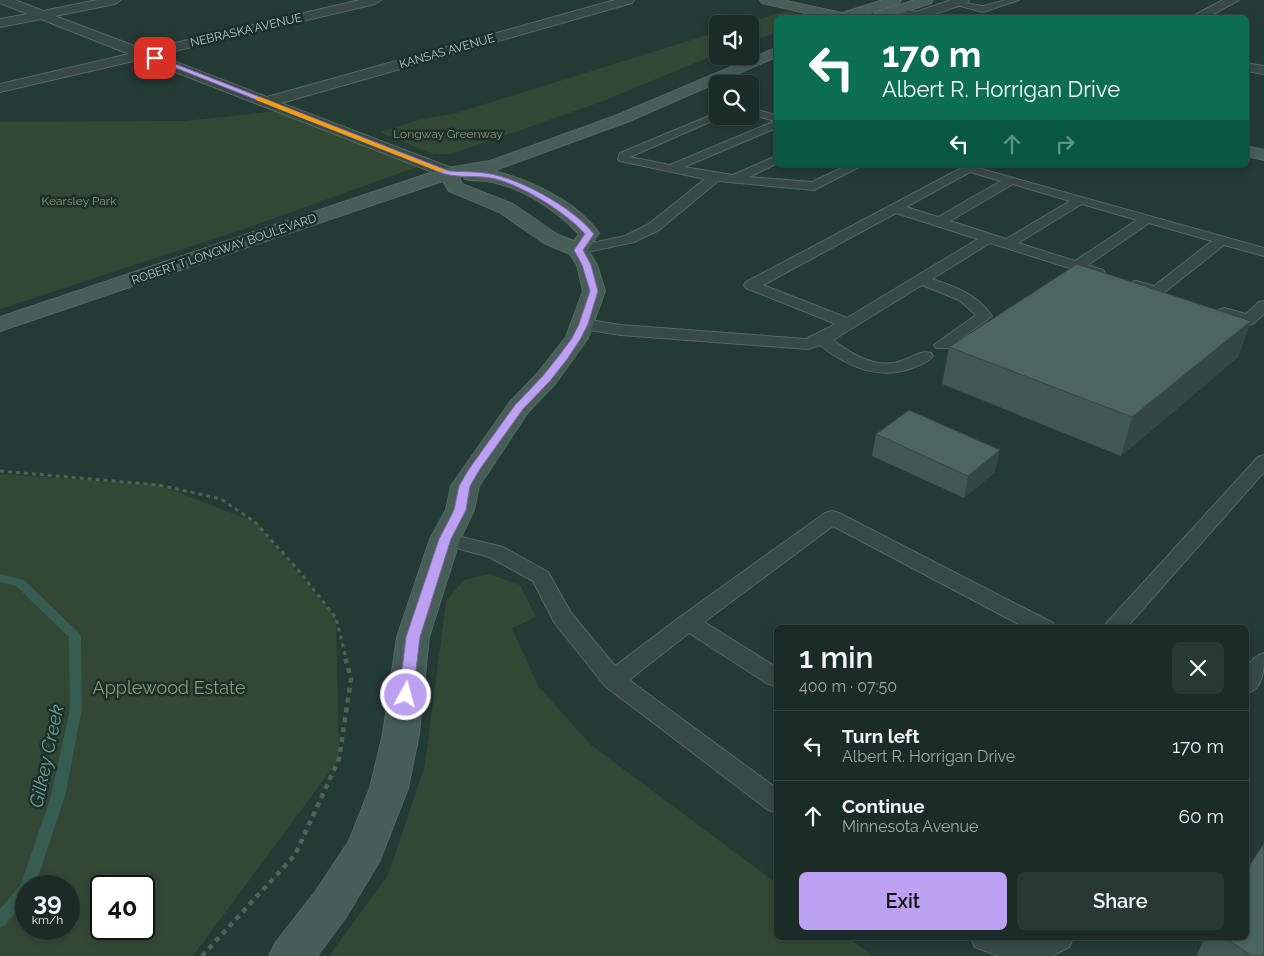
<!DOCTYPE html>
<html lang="en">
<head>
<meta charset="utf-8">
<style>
	body { margin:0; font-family:Raleway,sans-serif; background:#283833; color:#f1f3f6; height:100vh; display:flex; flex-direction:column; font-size:19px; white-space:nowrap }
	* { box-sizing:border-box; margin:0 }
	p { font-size:16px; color:#a0a7a7 }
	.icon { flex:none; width:28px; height:28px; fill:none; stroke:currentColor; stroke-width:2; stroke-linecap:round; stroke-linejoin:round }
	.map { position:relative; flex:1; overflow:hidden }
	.drawer { position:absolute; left:774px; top:625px; width:475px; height:315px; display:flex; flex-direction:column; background:#1b2c27; border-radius:8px; box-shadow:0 2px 8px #0003,0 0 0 1px #394844 }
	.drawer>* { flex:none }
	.top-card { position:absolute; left:774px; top:15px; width:475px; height:152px; border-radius:8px; box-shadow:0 2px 8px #0003,0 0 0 1px #394844; background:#0b6e4f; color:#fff; overflow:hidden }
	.controls { position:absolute; left:709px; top:15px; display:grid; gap:10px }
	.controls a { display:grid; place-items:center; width:50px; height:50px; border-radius:8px; background:#1b2c27; box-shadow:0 2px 8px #0003,0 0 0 1px #394844; font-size:25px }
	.speed { position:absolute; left:15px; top:875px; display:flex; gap:10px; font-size:25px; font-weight:700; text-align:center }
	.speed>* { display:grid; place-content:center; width:65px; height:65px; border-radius:50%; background:#1b2c27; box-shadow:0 2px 8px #0003,0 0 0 1px #394844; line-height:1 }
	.speed small { font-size:12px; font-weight:400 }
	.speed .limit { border:2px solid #111; border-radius:8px; background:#fff; color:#111 }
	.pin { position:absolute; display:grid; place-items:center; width:42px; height:42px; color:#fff; margin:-21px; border-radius:10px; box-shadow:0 2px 8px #0006 }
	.me { position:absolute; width:55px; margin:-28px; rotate:7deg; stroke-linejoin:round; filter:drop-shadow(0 0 4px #0008) }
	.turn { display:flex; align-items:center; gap:18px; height:105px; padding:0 25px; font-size:22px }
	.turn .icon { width:65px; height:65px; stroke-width:2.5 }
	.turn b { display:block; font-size:35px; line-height:42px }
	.lanes { display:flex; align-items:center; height:48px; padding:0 25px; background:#0003; justify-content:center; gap:25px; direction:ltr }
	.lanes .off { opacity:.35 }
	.round { display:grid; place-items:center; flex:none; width:52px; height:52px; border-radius:8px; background:#283833 }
	.summary { display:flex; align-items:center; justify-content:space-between; height:85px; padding:0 25px }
	h1 { font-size:30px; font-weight:600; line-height:38px }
	.cta { display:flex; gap:10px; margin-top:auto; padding:10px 25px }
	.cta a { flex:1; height:58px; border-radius:8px; background:#bca0f2; color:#111; font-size:20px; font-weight:600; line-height:58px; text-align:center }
	.cta a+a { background:#283833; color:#f1f3f6 }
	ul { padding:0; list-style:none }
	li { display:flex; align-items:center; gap:15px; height:70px; padding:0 25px; border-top:1px solid #394844 }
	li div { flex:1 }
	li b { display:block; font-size:19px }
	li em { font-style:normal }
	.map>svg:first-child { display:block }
</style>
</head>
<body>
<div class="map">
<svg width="1264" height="956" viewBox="0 0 1264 956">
	<rect width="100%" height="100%" fill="#243a34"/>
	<g fill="#334834" fill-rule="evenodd">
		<path d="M786 11 810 17 776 18V33L750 41V24H744Z"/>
		<path d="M717 32V54L598 103 451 154H432L380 132 422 119 453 114Z"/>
		<path d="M288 110 425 164 244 229 0 309V122L184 121Z"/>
		<path d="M0 474 159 485 255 522 336 618 339 759 193 956H0ZM69 886V929H26V886ZM144 886V929H101V886Z"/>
		<path d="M489 574 520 585 536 617 512 628 538 686 591 745 776 883V938H849L873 956H329L388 875 425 765 446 601 464 580Z"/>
	</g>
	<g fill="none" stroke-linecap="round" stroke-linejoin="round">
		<path fill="#365d52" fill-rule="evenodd" d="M0 574 24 580 79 633 81 636 82 709 65 796 35 886H26V900L5 925 0 927V909L21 884 51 796 70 709 69 637 16 586 0 582Z"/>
		<defs>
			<g id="lane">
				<path d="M1006 0H1019L983 12 949 3 953 1 983 6Z"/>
				<path d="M750 108 776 115V128L684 167 733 175 776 156V164L749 177 812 182 848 165H863L814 190 718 181 659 230 634 242 578 254 573 253 571 250 573 247 625 236 649 224 705 179 620 161 618 159 620 153 714 114 718 113V116H723L630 157 670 165 775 121 750 114Z"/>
				<path d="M967 165 1264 248V256L1224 245 1161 295 1156 296 1131 288 1129 285 1131 282 1136 281 1154 286 1212 241 1149 223 1088 265 1103 270 1105 273 1103 276 1098 277 990 243 932 279C956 287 976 294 992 316L948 348H936L934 345 976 315 959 300 922 285 833 340C851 354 877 370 901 361 912 358 919 350 931 353L933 356C929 361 923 364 917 366 882 382 847 367 820 345L808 349 621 335 583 329 578 327 575 324 578 321 583 319 621 325 806 339 836 324 746 288 744 285 746 282ZM970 172 1001 181 938 217 906 207ZM1013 184 1070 201 1006 239 950 221ZM1082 204 1137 220 1075 261 1018 243ZM896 213 978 239 847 318 763 285Z"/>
				<path d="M1264 301V314L1254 323 1249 325 1219 316 1216 313 1219 310 1224 308 1246 314 1259 302Z"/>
				<path d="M1264 455V472L1126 628H1102L1258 457Z"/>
				<path d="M832 511 839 513 1053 623 1056 628H1026L833 526 704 622 776 667V686L768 684 689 633 629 680 776 788V813L767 809 605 686 554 622 533 581 489 557 438 543 435 539 438 535 445 533 503 547 548 572 571 613 615 666 680 617 825 513Z"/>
				<path d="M1264 653C1264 670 1264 688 1246 694 1246 677 1244 659 1264 653Z"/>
				<path d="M971 938H1023L1028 939 1031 938H1073L1069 947 1052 956H999L975 947Z"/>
			</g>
			<g id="street">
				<path d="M0 0H15L43 11 97 0H121L115 4 55 16 145 50 360 0H381L375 4 158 55 267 97 615 0H634L632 3 281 103 454 169 457 173 454 177 448 178 142 59 0 92V84L129 54 41 19 0 27V19L28 14 0 3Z"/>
				<path d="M951 0H969L967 3C937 13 923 22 891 14L889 11 895 7 916 12Z"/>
				<path d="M1223 0H1239L1206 18H1189Z"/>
				<path d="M1246 63 1264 66V74L1246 71Z"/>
			</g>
			<g id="secondary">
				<path d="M760 0H782L842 13 883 0H901L899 3 855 18H827L762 3Z"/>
				<path d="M915 0H933L931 3 887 18 873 16 875 13Z"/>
				<path d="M776 48V57L627 122 493 171C529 179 577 202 599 233L588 250 597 265 605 291 588 338 555 384 528 412 479 486 474 510 460 539 429 637 419 734 408 788 380 860 346 917 317 956H269L276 942 316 891 349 841 370 788 383 734 397 637 430 539 446 510 451 486 510 402 537 374 566 337 583 291 577 265 570 254 544 243 499 212 449 191 443 181 0 331V317L442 169 490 161 615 116ZM463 176 465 179C474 181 483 180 492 182 525 189 556 210 579 234L574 241 558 235 513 204 462 184 459 177Z"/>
				<path d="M1246 146 1264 150V160L1246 156Z"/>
			</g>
		</defs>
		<use href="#lane" stroke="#566863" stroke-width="2"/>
		<use href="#street" stroke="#566863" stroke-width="2"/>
		<use href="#secondary" stroke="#566863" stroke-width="2"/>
		<path stroke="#4f6355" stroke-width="3" stroke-dasharray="4 4" stroke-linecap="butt" d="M0 471 159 485 221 499 255 522 299 571 336 618 346 658"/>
		<path stroke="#4f6355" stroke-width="4.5" stroke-dasharray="5 5" stroke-linecap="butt" d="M202 956 295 855 339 759 351 679 345 657"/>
		<use href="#lane" fill="#384a45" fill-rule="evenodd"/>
		<use href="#street" fill="#384a45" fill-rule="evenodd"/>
		<use href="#secondary" fill="#465d58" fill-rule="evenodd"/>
	</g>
	<g fill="#415752">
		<path d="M1251 321 1238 357 1121 456 942 384 949 347Z"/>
		<path d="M876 434 995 472 964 498 872 456Z"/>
		<path d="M1205 938H1246L1264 956H1196Z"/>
	</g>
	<g fill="#354742">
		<path d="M1251 321 1238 357 1121 456 1132 417Z"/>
		<path d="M1000 450 995 472 964 498 968 476Z"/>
	</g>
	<g fill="#4c655f" stroke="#354742">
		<path d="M1077 264 1251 321 1132 417 949 347Z"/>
		<path d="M909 410 1000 450 968 476 876 434Z"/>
		<path d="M1264 843V956H1252L1225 938H1246V871Z"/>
	</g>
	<path fill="#bca0f2" stroke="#7a689d" d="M155 56 449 171C465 172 483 171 499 176 529 184 574 209 594 234L583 250 591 265 598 291 588 324 581 338 568 358 550 381 523 409 480 469 470 486 466 510 451 539 420 637 413 695 411 699 406 700 401 699 399 695 406 637 439 539 454 510 459 486 469 469 515 405 542 377 561 353 572 338 579 324 590 291 582 265 574 250 585 234C567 213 523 186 496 179 479 175 461 178 445 174L153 59Z"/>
	<path fill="#f59e0b" d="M256 97H260L446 171 440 172 256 100Z"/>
	<g text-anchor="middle" stroke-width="5" stroke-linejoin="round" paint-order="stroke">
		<g font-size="12" fill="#b3c6c1" stroke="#1d2f2a">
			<text transform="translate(246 30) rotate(-13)" y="4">NEBRASKA AVENUE</text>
			<text transform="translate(447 51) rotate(-16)" y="4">KANSAS AVENUE</text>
			<text transform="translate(224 249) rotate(-19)" y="4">ROBERT T LONGWAY BOULEVARD</text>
		</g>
		<g font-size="12" fill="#8c9a73" stroke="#1d2f2a">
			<text x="448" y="138">Longway Greenway</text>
			<text x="79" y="205">Kearsley Park</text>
		</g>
		<g font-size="18" fill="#8c9a73" stroke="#1d2f2a">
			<text x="169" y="694">Applewood Estate</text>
		</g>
		<g font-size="19" font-style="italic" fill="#6ea394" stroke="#1d2f2a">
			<text transform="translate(46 756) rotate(-78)" y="7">Gilkey Creek</text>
		</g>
	</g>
</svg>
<div class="controls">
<a><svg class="icon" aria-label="sound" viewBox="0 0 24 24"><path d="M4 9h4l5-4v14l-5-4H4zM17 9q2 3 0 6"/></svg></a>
<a><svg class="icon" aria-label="search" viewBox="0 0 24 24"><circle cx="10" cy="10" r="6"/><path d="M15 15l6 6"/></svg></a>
</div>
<div class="speed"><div>39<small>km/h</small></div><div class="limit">40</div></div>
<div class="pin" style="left:155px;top:58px;background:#d93025"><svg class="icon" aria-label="arrive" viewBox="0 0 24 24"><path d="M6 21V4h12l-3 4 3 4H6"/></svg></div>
<svg class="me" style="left:406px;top:695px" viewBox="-20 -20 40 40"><circle r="17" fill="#bca0f2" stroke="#fff" stroke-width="3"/><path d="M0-11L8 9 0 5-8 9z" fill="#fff"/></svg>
<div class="top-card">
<div class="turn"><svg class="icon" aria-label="left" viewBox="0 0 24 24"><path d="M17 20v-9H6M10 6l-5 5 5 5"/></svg><div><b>170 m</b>Albert R. Horrigan Drive</div></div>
<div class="lanes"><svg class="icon" aria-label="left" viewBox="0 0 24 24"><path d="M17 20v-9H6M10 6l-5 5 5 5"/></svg><svg class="icon off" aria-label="ahead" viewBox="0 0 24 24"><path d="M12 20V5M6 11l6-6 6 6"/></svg><svg class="icon off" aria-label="right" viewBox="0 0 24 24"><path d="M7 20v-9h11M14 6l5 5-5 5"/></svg></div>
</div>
<section class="drawer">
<div class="summary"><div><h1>1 min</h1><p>400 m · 07:50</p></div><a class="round"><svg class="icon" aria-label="close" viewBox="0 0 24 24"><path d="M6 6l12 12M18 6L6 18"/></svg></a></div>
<ul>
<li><svg class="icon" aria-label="left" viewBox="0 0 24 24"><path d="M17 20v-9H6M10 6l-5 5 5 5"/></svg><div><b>Turn left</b><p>Albert R. Horrigan Drive</p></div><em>170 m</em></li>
<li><svg class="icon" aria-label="ahead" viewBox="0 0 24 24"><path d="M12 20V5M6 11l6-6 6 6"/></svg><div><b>Continue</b><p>Minnesota Avenue</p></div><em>60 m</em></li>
</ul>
<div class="cta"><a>Exit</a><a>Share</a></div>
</section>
</div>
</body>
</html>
